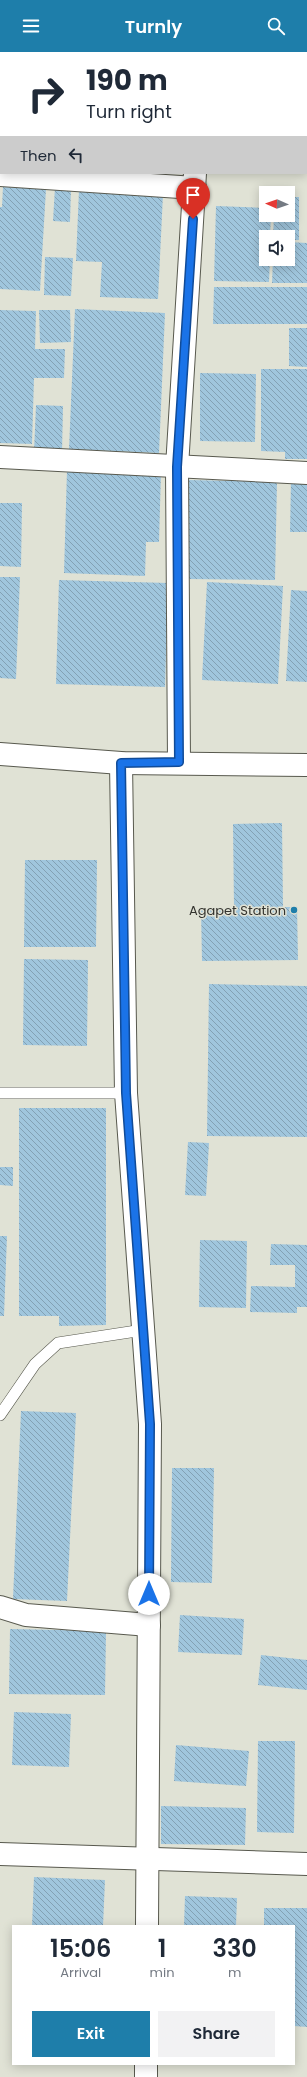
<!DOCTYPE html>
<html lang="en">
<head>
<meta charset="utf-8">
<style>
	body { margin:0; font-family:Poppins,sans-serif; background:#f2f2f3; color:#1f2937; height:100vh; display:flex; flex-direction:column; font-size:15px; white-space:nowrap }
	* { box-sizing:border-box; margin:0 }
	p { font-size:13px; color:#747a83 }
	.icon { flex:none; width:22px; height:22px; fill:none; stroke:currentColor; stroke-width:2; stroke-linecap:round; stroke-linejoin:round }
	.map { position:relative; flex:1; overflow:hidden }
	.sheet { position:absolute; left:12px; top:1873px; width:283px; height:140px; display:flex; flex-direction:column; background:#fff; border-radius:0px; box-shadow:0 2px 10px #0003 }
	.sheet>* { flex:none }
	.top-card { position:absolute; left:0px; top:0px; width:307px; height:122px; box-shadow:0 2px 10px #0003; background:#fff; color:#1f2937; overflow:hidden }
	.needle { width:26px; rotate:272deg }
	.tools { position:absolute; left:259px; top:134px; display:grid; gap:8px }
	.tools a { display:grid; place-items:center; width:36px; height:36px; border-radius:0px; background:#fff; box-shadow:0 2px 10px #0003; font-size:20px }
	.pin { position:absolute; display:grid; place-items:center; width:34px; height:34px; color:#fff; margin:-41px -17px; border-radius:50% 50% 50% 0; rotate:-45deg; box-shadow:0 0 4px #0007 }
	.pin .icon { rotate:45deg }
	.me { position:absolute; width:44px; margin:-22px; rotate:0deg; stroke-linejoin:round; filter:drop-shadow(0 0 3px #0008) }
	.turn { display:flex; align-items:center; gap:14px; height:84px; padding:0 20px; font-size:18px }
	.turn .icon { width:52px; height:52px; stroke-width:2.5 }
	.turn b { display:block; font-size:28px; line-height:34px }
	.then { display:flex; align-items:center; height:38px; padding:0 20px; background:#0003; gap:8px; font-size:15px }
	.eta { display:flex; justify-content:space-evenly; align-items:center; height:68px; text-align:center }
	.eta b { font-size:24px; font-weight:600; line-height:28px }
	.action { display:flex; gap:8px; margin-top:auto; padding:8px 20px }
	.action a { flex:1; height:46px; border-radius:0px; background:#1e7eaa; color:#fff; font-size:16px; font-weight:600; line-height:46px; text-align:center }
	.action a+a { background:#f2f2f3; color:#1f2937 }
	header { display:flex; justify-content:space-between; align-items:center; height:52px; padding:0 20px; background:#1e7eaa; color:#fff; font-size:18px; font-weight:600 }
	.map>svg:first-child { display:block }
</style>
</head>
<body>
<header><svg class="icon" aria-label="menu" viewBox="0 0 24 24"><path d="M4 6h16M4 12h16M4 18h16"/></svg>Turnly<svg class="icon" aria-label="search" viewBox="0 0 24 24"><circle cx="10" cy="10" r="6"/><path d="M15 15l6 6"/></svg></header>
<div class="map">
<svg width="307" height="2025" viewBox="0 0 307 2025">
	<defs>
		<pattern id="building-back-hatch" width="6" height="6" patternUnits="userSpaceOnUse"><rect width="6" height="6" fill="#a0c6dd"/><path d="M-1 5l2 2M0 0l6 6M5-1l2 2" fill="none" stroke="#83a1b4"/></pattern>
	</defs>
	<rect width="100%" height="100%" fill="#e0e2d5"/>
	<g fill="url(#building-back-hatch)">
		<path d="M3 135 46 137 40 239 0 237V155H2Z"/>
		<path d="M55 135 71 136 70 170 53 169Z"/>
		<path d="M79 138 163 142 158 247 100 245 102 210 76 209Z"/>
		<path d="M288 145H299V188H288V185H273L274 163H288Z"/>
		<path d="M216 154 266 156V163H271L270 185H266V207H270L269 230 214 229Z"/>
		<path d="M288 190 307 191V231H272L273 207H288Z"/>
		<path d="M45 205 73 206 71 244 44 243Z"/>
		<path d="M214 235H307V272H213Z"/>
		<path d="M75 257 165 261 159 401 69 397Z"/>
		<path d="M0 258 36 259 35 297H65L64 326H34L32 392 0 391Z"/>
		<path d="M39 258H70L71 290 40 291Z"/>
		<path d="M289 276H307V315L289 314Z"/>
		<path d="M261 317H307V407H285V400L261 399Z"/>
		<path d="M200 321 256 322 255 390 200 389Z"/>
		<path d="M36 353 63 354 62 401 34 400Z"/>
		<path d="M67 418 161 420 159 490H146L145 524 64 521Z"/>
		<path d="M189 428 277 430 275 528 186 527Z"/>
		<path d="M291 428H307V480H290Z"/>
		<path d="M0 451H22L21 515 0 514Z"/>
		<path d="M0 525H20L16 627 0 626Z"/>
		<path d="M59 528 168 531 165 635 56 632Z"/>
		<path d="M207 530 283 534 278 632 202 628Z"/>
		<path d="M291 538 307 539V630L286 629Z"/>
		<path d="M282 771 283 855H297L298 908 202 909 201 857 234 856 233 772Z"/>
		<path d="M25 808H97L96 895H24Z"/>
		<path d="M24 907 88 908 87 994 23 993Z"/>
		<path d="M209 932 307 934V1085L207 1084Z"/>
		<path d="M19 1056H106V1273L59 1274V1264H19Z"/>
		<path d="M188 1090 209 1091 206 1144 185 1143Z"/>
		<path d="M0 1115H13V1134L0 1133Z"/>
		<path d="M0 1184H7L4 1264H0Z"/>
		<path d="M200 1188 247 1189 246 1256 199 1255Z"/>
		<path d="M271 1192 307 1193V1255H297V1261L250 1260 251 1234 295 1235V1213H270Z"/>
		<path d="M21 1359 76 1361 67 1549 13 1547Z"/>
		<path d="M172 1416H214L212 1531 171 1530Z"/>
		<path d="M180 1563 244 1567 242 1603 178 1600Z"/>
		<path d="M10 1577 106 1579 105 1643 9 1642Z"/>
		<path d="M261 1603 307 1608V1638L258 1633Z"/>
		<path d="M14 1660 71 1662 69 1715 12 1713Z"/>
		<path d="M258 1689H295L294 1781 257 1780Z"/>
		<path d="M176 1693 249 1699 246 1734 174 1729Z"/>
		<path d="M161 1754 246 1756 245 1793 161 1792Z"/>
		<path d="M34 1825 105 1828 103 1874H32Z"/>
		<path d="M185 1844 237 1846 236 1874H184Z"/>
		<path d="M264 1856H307V1975L294 1974V1874H264Z"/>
	</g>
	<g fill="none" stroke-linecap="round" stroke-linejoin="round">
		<defs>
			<g id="lane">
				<path d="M0 1041H126"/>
				<path d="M0 1363 35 1312 58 1291 143 1278"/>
			</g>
			<g id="street">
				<path d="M197 0V1"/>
				<path d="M306 65H307"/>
				<path d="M0 123 195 136"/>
				<path d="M0 405 307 421"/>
				<path d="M179 710 177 415 195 121"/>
				<path d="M121 711 126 1041 150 1372 147 1874"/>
				<path d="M0 1555 26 1563 149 1573"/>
				<path d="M0 1802 307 1812"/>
				<path d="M146 2025V2012"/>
			</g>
			<path id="secondary" d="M0 702 121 711 307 713"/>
		</defs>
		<use href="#lane" stroke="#58594e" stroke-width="12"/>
		<use href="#street" stroke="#58594e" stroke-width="24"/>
		<use href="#secondary" stroke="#58594e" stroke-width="24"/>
		<use href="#lane" stroke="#fff" stroke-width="11"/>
		<use href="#street" stroke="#fff" stroke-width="22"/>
		<use href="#secondary" stroke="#fff" stroke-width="22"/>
	</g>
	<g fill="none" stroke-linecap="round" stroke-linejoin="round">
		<defs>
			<path id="route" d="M149 1542 150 1372 126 1041 121 711 179 710 177 415 193 167"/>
		</defs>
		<use href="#route" stroke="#114b97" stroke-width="10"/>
		<use href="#route" stroke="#1a73e8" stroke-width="7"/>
	</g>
	<circle fill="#1e7eaa" stroke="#e0e2d5" stroke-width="1.5" cx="294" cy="858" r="4"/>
	<g text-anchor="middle" stroke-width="3" stroke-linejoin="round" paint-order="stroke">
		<g font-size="13" fill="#33332e" stroke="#e0e2d5" text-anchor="end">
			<text x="286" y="863">Agapet Station</text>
		</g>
	</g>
</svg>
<div class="tools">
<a><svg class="needle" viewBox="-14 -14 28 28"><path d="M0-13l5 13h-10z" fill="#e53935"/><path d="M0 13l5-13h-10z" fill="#747a83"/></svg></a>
<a><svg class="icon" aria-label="sound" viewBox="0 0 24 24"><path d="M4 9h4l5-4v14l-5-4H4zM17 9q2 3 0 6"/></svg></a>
</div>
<div class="pin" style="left:193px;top:167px;background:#d93025"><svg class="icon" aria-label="arrive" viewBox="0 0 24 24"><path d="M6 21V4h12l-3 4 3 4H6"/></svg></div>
<svg class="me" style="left:149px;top:1542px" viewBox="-20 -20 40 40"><circle r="19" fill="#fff"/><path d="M0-13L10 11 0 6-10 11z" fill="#1a73e8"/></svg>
<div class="top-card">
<div class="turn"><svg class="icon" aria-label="right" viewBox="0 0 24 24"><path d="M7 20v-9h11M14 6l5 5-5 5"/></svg><div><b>190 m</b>Turn right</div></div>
<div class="then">Then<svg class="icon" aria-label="left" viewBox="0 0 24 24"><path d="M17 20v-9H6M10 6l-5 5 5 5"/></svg></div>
</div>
<section class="sheet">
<div class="eta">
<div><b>15:06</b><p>Arrival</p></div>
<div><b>1</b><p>min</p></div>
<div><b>330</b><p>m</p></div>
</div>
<div class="action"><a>Exit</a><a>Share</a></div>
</section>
</div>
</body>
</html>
